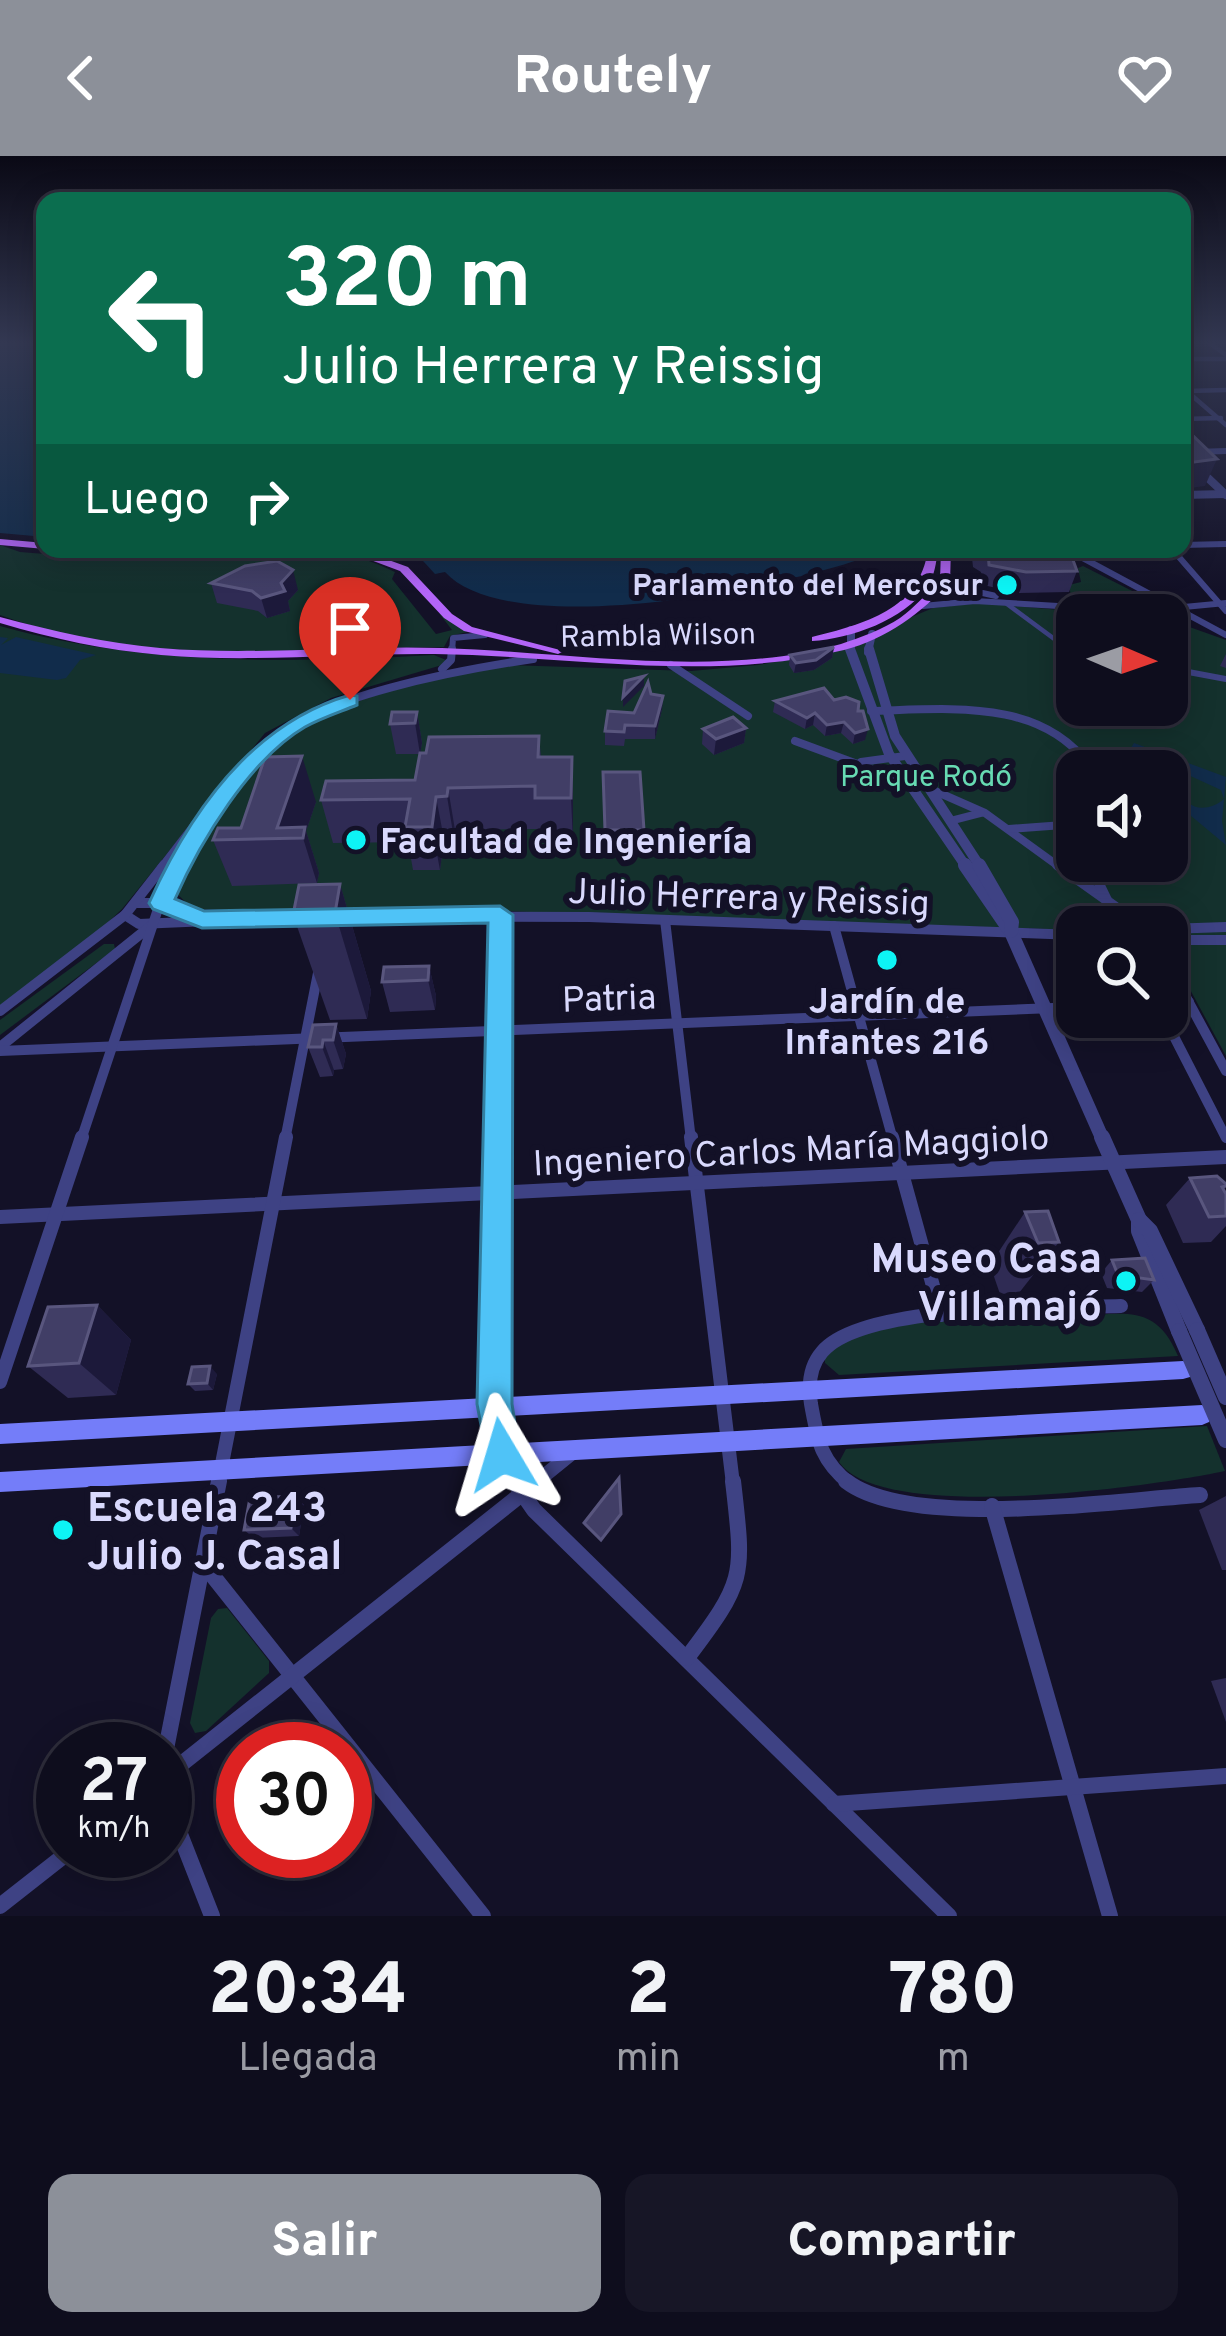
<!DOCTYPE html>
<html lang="es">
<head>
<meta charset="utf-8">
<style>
	body { margin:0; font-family:Overpass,sans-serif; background:#171626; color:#f1f3f6; height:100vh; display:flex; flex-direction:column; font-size:45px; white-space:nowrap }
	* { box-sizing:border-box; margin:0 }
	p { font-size:39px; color:#9b9ca4 }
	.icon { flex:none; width:66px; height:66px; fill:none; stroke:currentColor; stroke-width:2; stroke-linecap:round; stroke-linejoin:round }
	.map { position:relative; height:1760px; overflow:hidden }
	.drawer { display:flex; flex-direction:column; background:#0e0d1d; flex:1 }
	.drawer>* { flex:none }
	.guide { position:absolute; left:36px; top:36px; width:1155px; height:366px; border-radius:24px; box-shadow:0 6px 30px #0003,0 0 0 3px #2e2d3b; background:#0b6e4f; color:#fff; overflow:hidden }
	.needle { width:78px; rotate:92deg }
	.controls { position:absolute; left:1056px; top:438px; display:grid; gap:24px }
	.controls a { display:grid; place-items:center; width:132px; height:132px; border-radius:24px; background:#0e0d1d; box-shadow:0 6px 30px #0003,0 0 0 3px #2e2d3b; font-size:60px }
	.speed { position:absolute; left:36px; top:1566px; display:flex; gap:24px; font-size:60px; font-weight:700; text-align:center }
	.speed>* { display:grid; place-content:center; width:156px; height:156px; border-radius:50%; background:#0e0d1d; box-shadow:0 6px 30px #0003,0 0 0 3px #2e2d3b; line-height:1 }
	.speed small { font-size:30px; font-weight:400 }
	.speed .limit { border:18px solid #d22; background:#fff; color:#111 }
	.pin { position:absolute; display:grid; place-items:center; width:102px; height:102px; color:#fff; margin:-123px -51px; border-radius:50% 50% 50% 0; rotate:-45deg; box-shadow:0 0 12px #0007 }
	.pin .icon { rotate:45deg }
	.me { position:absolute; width:132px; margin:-66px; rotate:353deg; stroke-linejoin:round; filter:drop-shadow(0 0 9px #0008) }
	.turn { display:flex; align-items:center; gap:42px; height:252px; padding:0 48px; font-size:54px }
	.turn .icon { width:156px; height:156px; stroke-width:2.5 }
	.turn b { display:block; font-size:84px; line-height:102px }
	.then { display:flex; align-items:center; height:114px; padding:0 48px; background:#0003; gap:24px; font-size:45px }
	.eta { display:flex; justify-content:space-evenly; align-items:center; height:204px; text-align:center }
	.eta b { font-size:72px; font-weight:800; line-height:84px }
	.cta { display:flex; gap:24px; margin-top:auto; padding:24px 48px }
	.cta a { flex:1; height:138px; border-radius:24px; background:#8c9099; color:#fff; font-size:48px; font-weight:800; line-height:138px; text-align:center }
	.cta a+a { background:#171626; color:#f1f3f6 }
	header { display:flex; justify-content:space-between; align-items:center; height:156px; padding:0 48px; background:#8c9099; color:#fff; font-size:54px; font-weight:800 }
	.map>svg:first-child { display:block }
</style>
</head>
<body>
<header><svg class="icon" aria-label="back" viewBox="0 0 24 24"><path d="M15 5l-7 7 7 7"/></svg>Routely<svg class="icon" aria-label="heart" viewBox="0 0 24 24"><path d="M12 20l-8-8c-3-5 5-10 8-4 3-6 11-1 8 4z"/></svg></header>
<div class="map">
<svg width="1226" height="1760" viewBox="0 0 1226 1760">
	<rect width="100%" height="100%" fill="#131127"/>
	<g fill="#14312d" fill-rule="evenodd">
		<path d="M0 389 20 396 83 401 292 402C324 389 365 401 395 416L392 423 436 478 452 474 439 457 467 476 450 480 444 491C296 492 142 512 0 459Z"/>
		<path d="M1083 410 1150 444 1151 450 1072 446 1069 429 1081 426 1078 412Z"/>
		<path d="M979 447 1121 459H1077V549H1167V463L1226 484V900L1167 791V771L1077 774 499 755 193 753 175 736 184 705 264 598 286 577 354 546 452 516 506 509 691 515 758 509 825 497 933 452ZM1077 615H1167V705H1077Z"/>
		<path d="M0 470C143 510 287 507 434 499L446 504 442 509 331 542 265 577 122 753 95 779 0 850Z"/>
		<path d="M104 788H114L115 793 0 879V864Z"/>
		<path d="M1067 1159C1121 1161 1154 1143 1178 1200L839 1219 825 1207V1199C887 1150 991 1163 1067 1159Z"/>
		<path d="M1207 1270 1225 1315C1156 1330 883 1369 839 1306L846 1293Z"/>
		<path d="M227 1452 269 1505V1517L206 1575 195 1577 190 1567 211 1462 218 1453Z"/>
	</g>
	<g fill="#112c4b">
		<path d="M0 188H45V381L0 377Z"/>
		<path d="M412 393H888C804 429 511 489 445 416L435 418Z"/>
		<path d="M0 481 8 482 1 489 16 481 96 499 80 504 66 522 57 524 0 517Z"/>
		<path d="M1134 587 1226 621 1222 665 1226 689 1184 654 1167 625 1184 634C1186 657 1210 655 1224 643L1221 634 1160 606 1147 615 1129 595Z"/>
	</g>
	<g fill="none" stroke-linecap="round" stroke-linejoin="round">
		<path stroke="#3e4284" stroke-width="4.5" d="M1007 448 1072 496"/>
		<g stroke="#3e4284" stroke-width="6">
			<path d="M1068 493 1077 500"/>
			<path d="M1167 512 1226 523"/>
		</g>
		<g stroke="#3e4284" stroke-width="4.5">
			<path d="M1211 188 1226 199"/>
			<path d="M1182 203H1226"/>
			<path d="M1182 231 1226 269"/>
			<path d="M1187 235 1226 234"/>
			<path d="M1182 263 1221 262"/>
		</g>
		<g stroke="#3e4284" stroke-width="6">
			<path d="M1182 389 1226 388"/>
			<path d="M1066 393 1226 479"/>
			<path d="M1172 393 1226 455"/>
			<path d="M947 419 969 434 996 440"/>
			<path d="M923 450 975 445 1142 455 1226 447"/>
			<path d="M452 496 453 482 485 479"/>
		</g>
		<g stroke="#3e4284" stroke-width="8">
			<path d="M671 509 748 560"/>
			<path d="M442 513 451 504 452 493"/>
			<path d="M871 555C949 553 1045 541 1093 615"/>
			<path d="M795 585 909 627"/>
			<path d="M861 606 905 600"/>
			<path d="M926 631 985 657 1061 712"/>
			<path d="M950 665 981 657"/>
			<path d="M1009 673 1077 668"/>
			<path d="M1088 705 1091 712"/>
			<path d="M161 712 222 633"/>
			<path d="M177 712C204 672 230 627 263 591 311 540 465 513 533 503"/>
		</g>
		<g stroke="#3e4284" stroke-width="10">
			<path d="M1057 709 1144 771"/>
			<path d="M1090 709 1120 771"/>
			<path d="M137 747H161L194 760"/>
			<path d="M125 759 139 768 303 761"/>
			<path d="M340 760 589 761 1077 779"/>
			<path d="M665 764 691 984"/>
			<path d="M834 770 893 984"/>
			<path d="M1167 773 1226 771"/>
			<path d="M1167 784H1226"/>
			<path d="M1167 806 1226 915"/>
			<path d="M1167 847 1189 846"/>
			<path d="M0 855 125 759 164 709"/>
			<path d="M1164 861 1226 982"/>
			<path d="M0 891 153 768"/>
			<path d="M0 895 1077 851"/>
			<path d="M81 984 167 726 179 709"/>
			<path d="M285 984 318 817"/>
			<path d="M498 984 501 759"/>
		</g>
		<g stroke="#3e4284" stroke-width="14">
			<path d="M498 981 494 1248 500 1291 516 1328"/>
			<path d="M691 981 733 1328"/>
			<path d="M892 981 941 1159"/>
			<path d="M0 1061 1226 1001"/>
			<path d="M0 1226 82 981"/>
			<path d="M218 1328 286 981"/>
			<path d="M534 1328 571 1298"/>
			<path d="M850 1328C820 1304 818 1285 811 1248 808 1229 809 1211 822 1196 863 1147 1058 1152 1121 1150"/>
		</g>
		<g stroke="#3e4284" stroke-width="16">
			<path d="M514 1325 534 1354 949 1760"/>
			<path d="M846 1325C910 1375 1118 1344 1200 1339"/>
			<path d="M992 1350 1110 1760"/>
			<path d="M205 1410 483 1760"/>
			<path d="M687 1502C746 1424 744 1421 733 1325"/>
			<path d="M165 1598 219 1325"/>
			<path d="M165 1621 538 1325"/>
			<path d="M165 1640 212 1760"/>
			<path d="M834 1648 1226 1620"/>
			<path d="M0 1750 70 1695"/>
		</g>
		<g stroke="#3e4284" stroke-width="6">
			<path d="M1195 296 1226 295"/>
			<path d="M1182 297 1211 325"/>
		</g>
		<g stroke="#3e4284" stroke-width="8">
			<path d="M1208 322 1226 339"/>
			<path d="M1182 339 1226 338"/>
			<path d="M851 474V496"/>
			<path d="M868 496 872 478"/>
		</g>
		<g stroke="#3e4284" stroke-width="10">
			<path d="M850 493 889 598 967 712"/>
			<path d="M869 493 895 580 981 712"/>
		</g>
		<g stroke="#3e4284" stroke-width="14">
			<path d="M965 709 1011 776 1103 984"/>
			<path d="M979 709 1012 766 1011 775"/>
		</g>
		<g stroke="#3e4284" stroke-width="16">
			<path d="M1102 981 1139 1064V1075L1179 1175"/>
			<path d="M1139 1064 1150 1075 1197 1174"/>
		</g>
		<g fill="#747df9" fill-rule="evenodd">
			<path d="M1183 1205 1190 1207 1193 1214 1190 1221 1183 1223 0 1288V1268Z"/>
			<path d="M1202 1249 1209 1252 1212 1259 1209 1266 1202 1269 0 1336V1316Z"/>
		</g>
		<g fill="#b365f8" fill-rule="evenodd">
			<path d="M0 383 45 387V393L0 389Z"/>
			<path d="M82 393 361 394 408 411 452 458 472 471 564 495 558 498 464 475 444 462 400 415 360 400 87 396Z"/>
			<path d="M928 393H938C936 407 935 419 927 431 904 464 850 483 812 485V481C864 468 920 454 928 393Z"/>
			<path d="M941 393H951L950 426C921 457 887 483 844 494 709 527 572 500 435 498 344 497 252 507 161 499 106 494 53 483 0 467V461C53 475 105 487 160 492 254 500 348 489 442 492 569 496 719 523 841 488 859 482 884 473 900 462 914 452 927 437 940 425Z"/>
		</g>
		<g stroke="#3e4284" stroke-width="16">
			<path d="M1197 1174 1226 1241"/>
			<path d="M1179 1175 1226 1284"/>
		</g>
	</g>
	<g fill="#2f2b54">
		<path d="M971 393H1069L1077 415 1069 436 1019 437 983 429 981 416 973 411Z"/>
		<path d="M211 427 298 434 288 445 290 455 267 462 258 455 217 447Z"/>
		<path d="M834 491 832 502 814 514 794 517 789 509 790 499Z"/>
		<path d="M1226 498V512L1220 510Z"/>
		<path d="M651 538 663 540 662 553 655 583H625L624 590 605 589V575L634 557Z"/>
		<path d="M775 545 858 555 865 584 853 588 841 577 825 580 813 569 805 573 773 556Z"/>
		<path d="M417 556 422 587 420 597 539 580 541 601H572L573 685H538L537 673 455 674 454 683H444L440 714H413L408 686 333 687 321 644 415 624 420 598H396L390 568Z"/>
		<path d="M746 572 744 587 714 599 702 588 703 573Z"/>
		<path d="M603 616 644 674V689L605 690Z"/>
		<path d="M316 646 306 675 319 717 317 727 232 730 213 684 241 672Z"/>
		<path d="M340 728 371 835 367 863 330 864 293 759Z"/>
		<path d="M429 810 436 840 435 854 390 856 382 826Z"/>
		<path d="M336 868 346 898 343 913 334 914 333 920 320 921 308 891Z"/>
		<path d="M1190 1022 1226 1028 1224 1035 1226 1038V1070L1211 1086 1183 1087 1166 1049Z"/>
		<path d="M1025 1056 1059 1086 1019 1137 1000 1138 990 1109Z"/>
		<path d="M1112 1104 1154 1124 1142 1136 1107 1132 1101 1117Z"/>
		<path d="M97 1149 131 1184 116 1239 68 1242 28 1210Z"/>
		<path d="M217 1218 213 1234 195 1235 188 1228Z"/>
		<path d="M295 1340 304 1349 299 1380 254 1382 244 1374Z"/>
		<path d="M1226 1340V1414H1222L1199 1354Z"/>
		<path d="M1226 1522V1566L1211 1525Z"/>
	</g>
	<g fill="#1c193a">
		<path d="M1217 303 1205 330 1182 333V319L1187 307Z"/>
		<path d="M293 414 298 434 288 445 290 455 267 462 261 442 281 427Z"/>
		<path d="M834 491 832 502 814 514 794 517 796 507Z"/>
		<path d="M644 520V530L623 551V541Z"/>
		<path d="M663 540 662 553 655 583V570Z"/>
		<path d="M417 556 422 587 420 598 415 567Z"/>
		<path d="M815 557 813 569 805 573 807 562Z"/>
		<path d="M844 566 841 577 825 580 827 569Z"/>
		<path d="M746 572 744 587 714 599 716 583Z"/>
		<path d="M868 573 865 584 853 588 855 577Z"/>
		<path d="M302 600 316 646 306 675 319 717 317 727 303 682 277 672Z"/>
		<path d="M572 601 573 643V685L571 642Z"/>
		<path d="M448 632 455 674 454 683 447 640Z"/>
		<path d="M436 641 444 683 440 714 432 671Z"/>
		<path d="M340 728 371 835 367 863 335 757Z"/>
		<path d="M429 810 436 840 435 854 428 824Z"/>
		<path d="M336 868 346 898 343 913 333 884Z"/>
		<path d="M323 884 334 914 333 920 322 891Z"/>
		<path d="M97 1149 131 1184 116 1239 79 1207Z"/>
		<path d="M210 1210 217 1218 213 1234 207 1227Z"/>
		<path d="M295 1340 304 1349 299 1380 291 1372Z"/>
	</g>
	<g fill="#413e66" stroke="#59567e" stroke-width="3">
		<path d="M1182 273H1186L1217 303 1187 307 1182 302Z"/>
		<path d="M984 393H1069L1077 415 1026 416 989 409 988 395Z"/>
		<path d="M277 405 293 414 281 427 285 435 261 442 252 435 211 427 245 410Z"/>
		<path d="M834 491 816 504 796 507 790 499Z"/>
		<path d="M644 520 623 541 625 525Z"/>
		<path d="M648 526 651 538 663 540 655 570 625 569 624 576 605 575 608 555 634 557Z"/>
		<path d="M824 532 834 544 846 541 859 546 858 555H863L868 573 855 577 844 566 827 569 815 557 807 562 775 545Z"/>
		<path d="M392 556H417L415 567 390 568Z"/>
		<path d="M733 561 746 572 716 583 703 573Z"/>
		<path d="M539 580 538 601H572L571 642H535V630L448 632 447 640 436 641 432 671H405L410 643 321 644 326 625 415 624 420 597H426L429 581Z"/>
		<path d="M302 600 277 672 305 671 303 682 213 684 218 672H241L265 601Z"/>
		<path d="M603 616H640L644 674H605Z"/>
		<path d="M340 728 335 757 293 759 299 729Z"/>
		<path d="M429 810 428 824 382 826 384 811Z"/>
		<path d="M336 868 333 884H323L322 891H308L313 869Z"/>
		<path d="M1217 1020 1226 1028V1030L1222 1031 1226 1038V1060L1209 1061 1190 1022Z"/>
		<path d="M1048 1055 1059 1086 1038 1087 1025 1056Z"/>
		<path d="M1145 1102 1154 1124 1118 1119 1112 1104Z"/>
		<path d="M97 1149 79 1207 28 1210 48 1151Z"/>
		<path d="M210 1210 207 1227 188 1228 192 1211Z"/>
		<path d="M619 1322 621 1358 601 1384 584 1367Z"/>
		<path d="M295 1340 291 1372 244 1374 250 1342Z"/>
	</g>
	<linearGradient id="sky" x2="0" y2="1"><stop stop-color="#0a0915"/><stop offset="0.43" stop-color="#333852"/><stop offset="1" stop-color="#333852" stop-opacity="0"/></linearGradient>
	<rect width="1226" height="435" fill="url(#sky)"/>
	<path fill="#4fc3f7" stroke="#337fa1" stroke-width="3" d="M350 539 357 540V549C340 556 321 562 305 571 250 603 200 686 175 743L204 755 500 750 513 759 512 1248 520 1299 515 1312 502 1317 489 1312 477 1248 488 767 202 772 153 753 149 747C189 658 252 567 350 539Z"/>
	<g fill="#0df4f5" stroke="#131127" stroke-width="4.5">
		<circle cx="1007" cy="429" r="12"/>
		<circle cx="356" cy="684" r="12"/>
		<circle cx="887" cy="804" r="12"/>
		<circle cx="1126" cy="1125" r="12"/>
		<circle cx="63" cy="1374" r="12"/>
	</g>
	<g text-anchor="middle" stroke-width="12" stroke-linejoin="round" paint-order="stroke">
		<g font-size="30" font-weight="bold" fill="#d9d9fd" stroke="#131127" text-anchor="end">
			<text x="983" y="439">Parlamento del Mercosur</text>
		</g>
		<g font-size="30" fill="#d9d9fd" stroke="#131127">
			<text transform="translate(658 479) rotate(-1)" y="10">Rambla Wilson</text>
		</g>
		<g font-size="30" fill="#67dbb3" stroke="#131127">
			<text x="926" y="630">Parque Rodó</text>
		</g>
		<g font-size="36" font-weight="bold" fill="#d9d9fd" stroke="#131127" text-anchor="start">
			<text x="380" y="697">Facultad de Ingeniería</text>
			<text x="887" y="857" text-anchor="middle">Jardín de<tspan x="887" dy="41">Infantes 216</tspan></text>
		</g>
		<g font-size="36" fill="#d9d9fd" stroke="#131127">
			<text transform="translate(749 740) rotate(2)" y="13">Julio Herrera y Reissig</text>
			<text transform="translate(609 841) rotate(-2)" y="13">Patria</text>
			<text transform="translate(791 993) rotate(-3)" y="13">Ingeniero Carlos María Maggiolo</text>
		</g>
		<g font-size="42" font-weight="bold" fill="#d9d9fd" stroke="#131127" text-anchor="end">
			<text x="1102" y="1116">Museo Casa<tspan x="1102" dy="48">Villamajó</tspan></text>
			<text x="87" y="1365" text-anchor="start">Escuela 243<tspan x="87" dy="48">Julio J. Casal</tspan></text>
		</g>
	</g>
</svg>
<div class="controls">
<a><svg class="needle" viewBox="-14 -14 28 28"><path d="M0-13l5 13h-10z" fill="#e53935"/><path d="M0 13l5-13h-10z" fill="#9b9ca4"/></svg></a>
<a><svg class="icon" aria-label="sound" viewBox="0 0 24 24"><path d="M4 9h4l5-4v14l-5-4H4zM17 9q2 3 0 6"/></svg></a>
<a><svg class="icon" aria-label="search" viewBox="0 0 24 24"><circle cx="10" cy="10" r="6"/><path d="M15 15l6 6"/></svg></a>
</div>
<div class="speed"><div>27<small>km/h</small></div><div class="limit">30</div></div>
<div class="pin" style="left:350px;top:544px;background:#d93025"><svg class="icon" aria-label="arrive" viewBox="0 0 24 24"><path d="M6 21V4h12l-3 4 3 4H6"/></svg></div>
<svg class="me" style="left:502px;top:1299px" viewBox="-20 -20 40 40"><path d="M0-17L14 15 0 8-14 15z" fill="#4fc3f7" stroke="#fff" stroke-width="4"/></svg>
<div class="guide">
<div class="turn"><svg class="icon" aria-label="left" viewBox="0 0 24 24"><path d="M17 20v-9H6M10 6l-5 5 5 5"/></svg><div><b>320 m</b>Julio Herrera y Reissig</div></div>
<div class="then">Luego<svg class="icon" aria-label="right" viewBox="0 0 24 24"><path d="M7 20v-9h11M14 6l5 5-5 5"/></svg></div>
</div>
</div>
<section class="drawer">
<div class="eta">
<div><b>20:34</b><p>Llegada</p></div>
<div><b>2</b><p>min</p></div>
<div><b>780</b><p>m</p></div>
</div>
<div class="cta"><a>Salir</a><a>Compartir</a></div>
</section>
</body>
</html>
